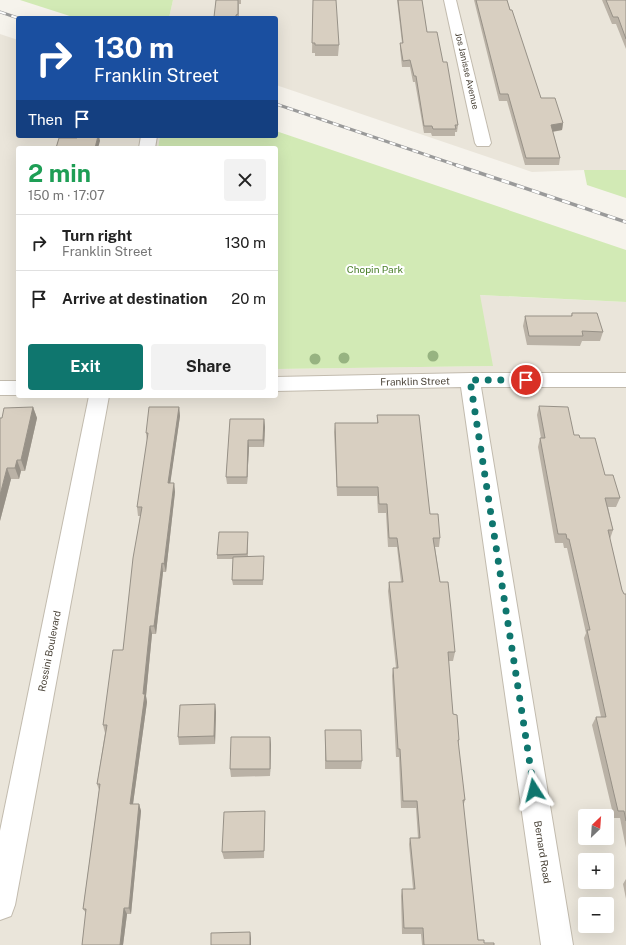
<!DOCTYPE html>
<html lang="en">
<head>
<meta charset="utf-8">
<style>
	body { margin:0; font-family:"Public Sans",sans-serif; background:#f2f2f2; color:#222; height:100vh; display:flex; flex-direction:column; font-size:15px; white-space:nowrap }
	* { box-sizing:border-box; margin:0 }
	p { font-size:13px; color:#767676 }
	.icon { flex:none; width:22px; height:22px; fill:none; stroke:currentColor; stroke-width:2; stroke-linecap:round; stroke-linejoin:round }
	.map { position:relative; flex:1; overflow:hidden }
	.sheet { position:absolute; left:16px; top:146px; width:262px; height:252px; display:flex; flex-direction:column; background:#fff; border-radius:4px; box-shadow:0 4px 16px #0002 }
	.sheet>* { flex:none }
	.hud { position:absolute; left:16px; top:16px; width:262px; height:122px; border-radius:4px; box-shadow:0 4px 16px #0002; background:#1a4fa0; color:#fff; overflow:hidden }
	.needle { width:26px; rotate:25deg }
	.tools { position:absolute; left:578px; top:809px; display:grid; gap:8px }
	.tools a { display:grid; place-items:center; width:36px; height:36px; border-radius:4px; background:#fff; box-shadow:0 4px 16px #0002; font-size:20px }
	.pin { position:absolute; display:grid; place-items:center; width:34px; height:34px; color:#fff; margin:-17px; border:2px solid #fff; border-radius:50%; box-shadow:0 1px 4px #0007 }
	.me { position:absolute; width:44px; margin:-22px; rotate:351deg; stroke-linejoin:round; filter:drop-shadow(0 0 3px #0008) }
	.turn { display:flex; align-items:center; gap:14px; height:84px; padding:0 12px; font-size:18px }
	.turn .icon { width:52px; height:52px; stroke-width:2.5 }
	.turn b { display:block; font-size:28px; line-height:34px }
	.then { display:flex; align-items:center; height:38px; padding:0 12px; background:#0003; gap:8px; font-size:15px }
	.round { display:grid; place-items:center; flex:none; width:42px; height:42px; border-radius:4px; background:#f2f2f2 }
	.headline { display:flex; align-items:center; justify-content:space-between; height:68px; padding:0 12px }
	h1 { font-size:24px; font-weight:700; line-height:30px; color:#1e9e55 }
	.primary-button { display:flex; gap:8px; margin-top:auto; padding:8px 12px }
	.primary-button a { flex:1; height:46px; border-radius:4px; background:#0f766e; color:#fff; font-size:16px; font-weight:700; line-height:46px; text-align:center }
	.primary-button a+a { background:#f2f2f2; color:#222 }
	ul { padding:0; list-style:none }
	li { display:flex; align-items:center; gap:12px; height:56px; padding:0 12px; border-top:1px solid #e0e0e0 }
	li div { flex:1 }
	li b { display:block; font-size:15px }
	li em { font-style:normal }
	.map>svg:first-child { display:block }
</style>
</head>
<body>
<div class="map">
<svg width="626" height="945" viewBox="0 0 626 945">
	<rect width="100%" height="100%" fill="#f6f3ec"/>
	<g fill="#eae5da" fill-rule="evenodd">
		<path d="M173 0H626V170H584L532 172 276 85V18H169Z"/>
		<path d="M0 34 18 40V136H160L158 148H18V396H276V369L492 366 479 295 626 302V945H0ZM585 816H607V838H585ZM585 860H607V882H585ZM585 904H607V926H585Z"/>
	</g>
	<g fill="#d2eab5">
		<path d="M20 0H173L169 18H76Z"/>
		<path d="M276 131 626 250V302L480 295 493 366 276 369V148H158L160 136H276Z"/>
		<path d="M584 170H626V198L587 185Z"/>
	</g>
	<g fill="none" stroke-linecap="round" stroke-linejoin="round">
		<defs>
			<g id="minor">
				<path d="M444 0H456L491 143 489 146H477L475 143Z"/>
				<path d="M141 136H157L155 148H139Z"/>
				<path d="M470 373H626V387H481L573 945H541L461 387 276 391V377Z"/>
				<rect x="0" y="381" width="18" height="14"/>
				<path d="M89 396H109L15 905 11 916 0 920V831Z"/>
			</g>
		</defs>
		<use href="#minor" stroke="#c2bbae" stroke-width="2"/>
		<use href="#minor" fill="#fff" fill-rule="evenodd"/>
		<defs>
			<g id="rail-far1">
				<path d="M0 12 18 18"/>
				<path d="M276 104 459 166"/>
			</g>
			<path id="rail" d="M456 165 626 222"/>
		</defs>
		<use href="#rail-far1" stroke="#9a9a9a" stroke-width="3"/>
		<use href="#rail" stroke="#9a9a9a" stroke-width="3.5"/>
		<use href="#rail-far1" stroke="#fff" stroke-width="2" stroke-dasharray="6" stroke-linecap="butt"/>
		<use href="#rail" stroke="#fff" stroke-width="2.5" stroke-dasharray="8" stroke-linecap="butt"/>
	</g>
	<g fill="#97b381">
		<circle cx="433" cy="356" r="5.5"/>
		<circle cx="344" cy="358" r="5.5"/>
		<circle cx="315" cy="359" r="5.5"/>
	</g>
	<g fill="#bab2a6">
		<path d="M216 0H241V4H239V18H214Z"/>
		<path d="M313 0 339 45 338 56H315V53H312Z"/>
		<path d="M397 0H422L427 32 443 62 458 125 457 132H455V136H432L431 133H424L415 82H413L410 67H402L400 49V43H402Z"/>
		<path d="M474 0H507L541 98 563 123 562 130 553 132 560 158 559 165H525L507 101H499Z"/>
		<path d="M602 0H626V49L616 24H612Z"/>
		<path d="M572 313 603 332 600 341H582L580 346 527 345 523 326 525 316H571Z"/>
		<path d="M539 406 574 435 580 438 605 475 620 498 616 507H608L613 530 610 539 622 590 624 594H626V848L620 818H614L592 725 596 717H601L584 638 586 633 567 548H564L563 543H555L538 447 540 438H541L537 415Z"/>
		<path d="M33 407 37 418 25 471H21L19 479H11L0 521 2 418Z"/>
		<path d="M179 407 180 416 170 483H174L175 492 166 572H163L156 634H152L146 696 147 702 133 804H139L141 811 131 914H127L123 945H82L86 913 83 909 99 790 97 784 105 733 103 725 123 650 140 516H138L137 507 147 441 146 433Z"/>
		<path d="M377 415 430 514 440 538 439 547H435L440 582 455 652 453 661H448L453 714 459 740 458 745 465 800 463 807 478 940 484 943 494 945H422L421 934H402L401 896 402 889H413L409 844 410 838H418L416 808H401L399 757H396L392 676 393 668H396L388 591 389 582H401L397 547H388L386 513H378L377 496H337L334 432 335 423H377Z"/>
		<path d="M230 419H264L265 427 264 447H249L247 484H227L226 477Z"/>
		<path d="M248 537V556L264 561 263 585H233L232 580 233 559H217V555Z"/>
		<path d="M215 704 216 712 215 744 179 745 178 737Z"/>
		<path d="M325 730 362 761 361 769H325Z"/>
		<path d="M270 737 271 745 270 776 231 777 230 769Z"/>
		<path d="M265 819 264 858 224 859 222 852Z"/>
		<path d="M626 879V899L623 884Z"/>
	</g>
	<g fill="#979187">
		<path d="M563 123 562 130 549 132 551 125Z"/>
		<path d="M98 136H99L100 141 98 148H95Z"/>
		<path d="M33 407 37 418 25 471 21 460Z"/>
		<path d="M179 407 180 416 169 492 168 483Z"/>
		<path d="M264 419 265 427 264 447 263 440Z"/>
		<path d="M248 440 249 447 247 484V477Z"/>
		<path d="M17 460 21 471 19 479 15 468Z"/>
		<path d="M7 468 11 479 0 521V495Z"/>
		<path d="M174 483 175 492 166 572 164 564Z"/>
		<path d="M162 563 163 572 156 634 154 626Z"/>
		<path d="M150 626 152 634 146 696 147 702 132 811 130 804 143 694Z"/>
		<path d="M215 704 216 712 215 744 214 736Z"/>
		<path d="M270 737 271 745 270 776Z"/>
		<path d="M139 804 141 811 131 914 129 908Z"/>
		<path d="M124 908 127 914 123 945H120Z"/>
		<path d="M250 932 251 938V945H250Z"/>
	</g>
	<g fill="#d8cfc1" stroke="#979187">
		<path d="M216 0H238V14L236 15V17H214Z"/>
		<path d="M313 0H336L339 45H315V43H312Z"/>
		<path d="M398 0H422L427 32H437L443 62H447L458 125H455L456 129H433L432 126H424L416 76H414L410 60 403 61 400 43H403Z"/>
		<path d="M476 0H507L510 10H512L541 98H555L563 123 551 125 560 158H526L508 94H500Z"/>
		<path d="M606 0H626V39L618 17H613Z"/>
		<path d="M78 136H98L95 148H56L59 138H77Z"/>
		<path d="M572 313H597L603 332 582 331 583 336H529L525 316H572Z"/>
		<path d="M539 406 568 407 574 435H579L580 438H595L605 475H613L620 498H605L613 530H608L622 590 624 594H626V821L624 811H618L596 717H606L587 630H590L569 539H567L566 534H558L540 438H545Z"/>
		<path d="M33 407 21 460H17L15 468H7L0 495V418H2L4 408Z"/>
		<path d="M149 407H179L168 483H174L164 564 162 563 154 626H150L143 694H145L130 804H139L129 908H124L120 945H82L86 909H83L100 784H97L107 725H103L113 650H123L133 558 142 507H137L148 433H146Z"/>
		<path d="M377 415H419L430 514H438L440 538H433L440 582H448L451 610 455 652H448L453 714 457 715 459 740H458L465 800H463L478 940H484V943H494V945H424L423 928H404L402 889H415L410 838H420L417 801H403L400 749H398L393 668H398L389 582H403L397 538H389L387 504H379L378 487H337L335 423H378Z"/>
		<path d="M230 419H264L263 440H248L247 477H226Z"/>
		<path d="M219 532H248L247 554 217 555Z"/>
		<path d="M264 556 263 580H232L233 557Z"/>
		<path d="M215 704 214 736 178 737 180 705Z"/>
		<path d="M325 730H361L362 761H326Z"/>
		<path d="M231 737H270V769H230Z"/>
		<path d="M265 811 264 851 222 852 224 812Z"/>
		<path d="M250 932V945H211V933Z"/>
	</g>
	<g fill="none" stroke-linecap="round" stroke-linejoin="round">
		<path stroke="#0f766e" stroke-width="7" stroke-dasharray="0 12.6" d="M526 380H470L534 790"/>
	</g>
	<g text-anchor="middle" stroke-width="4" stroke-linejoin="round" paint-order="stroke">
		<g font-size="9" fill="#4b4439" stroke="#fff">
			<text transform="translate(467 71) rotate(77)" y="3">Jos Janisse Avenue</text>
		</g>
		<g font-size="10" fill="#4a7f2a" stroke="#fff">
			<text x="375" y="273">Chopin Park</text>
		</g>
		<g font-size="10" fill="#4b4439" stroke="#fff">
			<text transform="translate(415 381) rotate(-1)" y="4">Franklin Street</text>
			<text transform="translate(49 651) rotate(-79)" y="4">Rossini Boulevard</text>
			<text transform="translate(543 852) rotate(81)" y="4">Bernard Road</text>
		</g>
	</g>
</svg>
<div class="tools">
<a><svg class="needle" viewBox="-14 -14 28 28"><path d="M0-13l5 13h-10z" fill="#e53935"/><path d="M0 13l5-13h-10z" fill="#767676"/></svg></a>
<a>+</a>
<a>−</a>
</div>
<div class="pin" style="left:526px;top:380px;background:#d93025"><svg class="icon" aria-label="arrive" viewBox="0 0 24 24"><path d="M6 21V4h12l-3 4 3 4H6"/></svg></div>
<svg class="me" style="left:534px;top:790px" viewBox="-20 -20 40 40"><path d="M0-17L14 15 0 8-14 15z" fill="#0f766e" stroke="#fff" stroke-width="4"/></svg>
<div class="hud">
<div class="turn"><svg class="icon" aria-label="right" viewBox="0 0 24 24"><path d="M7 20v-9h11M14 6l5 5-5 5"/></svg><div><b>130 m</b>Franklin Street</div></div>
<div class="then">Then<svg class="icon" aria-label="arrive" viewBox="0 0 24 24"><path d="M6 21V4h12l-3 4 3 4H6"/></svg></div>
</div>
<section class="sheet">
<div class="headline"><div><h1>2 min</h1><p>150 m · 17:07</p></div><a class="round"><svg class="icon" aria-label="close" viewBox="0 0 24 24"><path d="M6 6l12 12M18 6L6 18"/></svg></a></div>
<ul>
<li><svg class="icon" aria-label="right" viewBox="0 0 24 24"><path d="M7 20v-9h11M14 6l5 5-5 5"/></svg><div><b>Turn right</b><p>Franklin Street</p></div><em>130 m</em></li>
<li><svg class="icon" aria-label="arrive" viewBox="0 0 24 24"><path d="M6 21V4h12l-3 4 3 4H6"/></svg><div><b>Arrive at destination</b></div><em>20 m</em></li>
</ul>
<div class="primary-button"><a>Exit</a><a>Share</a></div>
</section>
</div>
</body>
</html>
